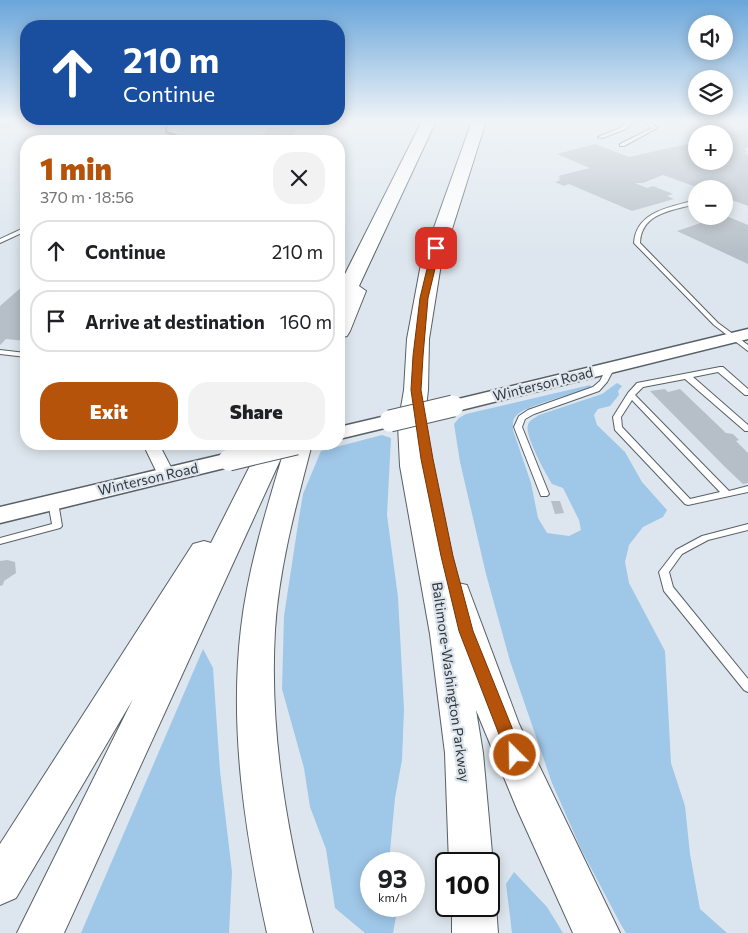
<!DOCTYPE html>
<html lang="en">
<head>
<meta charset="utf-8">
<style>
	body { margin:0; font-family:Commissioner,sans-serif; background:#f2f2f2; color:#202124; height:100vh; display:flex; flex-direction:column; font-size:19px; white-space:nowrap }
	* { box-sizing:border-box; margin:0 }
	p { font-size:16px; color:#757577 }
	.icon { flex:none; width:28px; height:28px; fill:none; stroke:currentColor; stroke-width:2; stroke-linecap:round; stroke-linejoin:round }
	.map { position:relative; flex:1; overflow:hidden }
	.drawer { position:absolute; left:20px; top:135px; width:325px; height:315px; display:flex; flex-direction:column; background:#fff; border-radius:20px; box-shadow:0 2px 12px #0003 }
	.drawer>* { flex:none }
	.banner { position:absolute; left:20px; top:20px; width:325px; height:105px; border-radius:20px; box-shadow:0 2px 12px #0003; background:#1a4fa0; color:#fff; overflow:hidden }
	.buttons { position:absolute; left:688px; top:15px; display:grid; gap:10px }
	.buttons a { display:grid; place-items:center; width:45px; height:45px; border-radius:50%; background:#fff; box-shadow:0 2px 12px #0003; font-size:25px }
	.speed { position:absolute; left:360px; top:852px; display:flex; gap:10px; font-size:25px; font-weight:700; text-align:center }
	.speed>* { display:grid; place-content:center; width:65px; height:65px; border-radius:50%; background:#fff; box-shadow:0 2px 12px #0003; line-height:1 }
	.speed small { font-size:12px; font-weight:400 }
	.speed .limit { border:2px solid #111; border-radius:8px; background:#fff; color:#111 }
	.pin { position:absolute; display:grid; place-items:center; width:42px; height:42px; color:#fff; margin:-21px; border-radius:10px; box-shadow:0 2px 8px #0006 }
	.me { position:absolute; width:55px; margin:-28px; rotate:337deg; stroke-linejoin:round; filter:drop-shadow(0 0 4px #0008) }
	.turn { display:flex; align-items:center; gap:18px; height:105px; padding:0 20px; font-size:22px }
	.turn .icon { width:65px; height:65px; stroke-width:2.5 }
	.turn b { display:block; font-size:35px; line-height:42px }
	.round { display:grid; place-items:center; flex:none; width:52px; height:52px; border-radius:20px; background:#f2f2f2 }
	.summary { display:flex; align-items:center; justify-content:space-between; height:85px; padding:0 20px }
	h1 { font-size:30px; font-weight:800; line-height:38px; color:#b45309 }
	.primary-button { display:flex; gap:10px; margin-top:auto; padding:10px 20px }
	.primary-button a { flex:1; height:58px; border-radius:20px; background:#b45309; color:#fff; font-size:20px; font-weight:800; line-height:58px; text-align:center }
	.primary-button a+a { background:#f2f2f2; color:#202124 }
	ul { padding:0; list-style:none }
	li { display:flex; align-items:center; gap:15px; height:62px; margin:0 10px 8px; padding:0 10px; border:2px solid #e0e0e0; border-radius:20px }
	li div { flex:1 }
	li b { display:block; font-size:19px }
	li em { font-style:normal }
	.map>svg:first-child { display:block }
</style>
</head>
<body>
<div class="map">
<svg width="748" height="933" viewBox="0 0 748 933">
	<rect width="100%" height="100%" fill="#dde6ee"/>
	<g fill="#9fc7e8">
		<path d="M617 383 622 386 618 391 619 395 610 406 598 409 594 415 597 425 625 452 642 482 667 510 663 517 643 527 629 545 625 562 629 583 665 651 671 763 685 806 690 854 700 909 727 933H626L620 923 581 849 552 783 510 661 486 574 460 462 454 424 459 418 466 414 590 385 591 387C575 394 527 405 517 415 512 419 513 424 513 430L531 483 538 518 547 533 569 536 581 530 579 520 563 488 552 484C546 474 524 435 528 425 529 420 535 418 539 415L602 394Z"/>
		<path d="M382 435 391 438 387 515 398 597 404 709 402 760 395 798 390 851 392 864H371V906H398L393 933H365L335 908 326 849 310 807 304 768 282 689 284 616 298 524 303 494 321 451Z"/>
		<path d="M203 649 213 668 220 771 232 872 229 933H81Z"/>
		<path d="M514 872 547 907 563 933H512L506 884Z"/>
	</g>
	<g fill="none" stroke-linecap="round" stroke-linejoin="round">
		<path stroke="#46769b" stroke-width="2.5" d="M167 121 166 132 191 141"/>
	</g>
	<g fill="#b6bfc7">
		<path d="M10 121 11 127 0 128V123Z"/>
		<path d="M268 128 281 129 297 130 288 141H257Z"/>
		<path d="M748 128V147L744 149 748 152 744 153 748 155V206L724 197V189H702L663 175 643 183H635L647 188 653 186 673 194 667 196 674 199 632 211 569 184 564 186 555 182 561 180 557 179 561 178 558 176 590 168 557 154 595 144 629 157 696 142V161H724V133Z"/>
		<path d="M724 215 748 225V264L677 231Z"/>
		<path d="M24 285H26V341L6 339 0 345V306Z"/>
		<path d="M665 389 668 392 680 389 726 433 733 434 739 440 736 441 748 453V483L743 484 725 467 650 391Z"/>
		<path d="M551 501H560L564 513 555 514Z"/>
		<path d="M7 560 15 562 16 573 4 581 3 585 0 586V561Z"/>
	</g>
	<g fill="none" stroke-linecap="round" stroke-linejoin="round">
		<defs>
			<g id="service">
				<path d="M627 121H632L626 129 602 138 598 137 622 127Z"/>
				<path d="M643 121H648L657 128 624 146H620V144L652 128Z"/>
				<path d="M696 200V204C673 210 641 213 640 243L718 323 748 345V351L714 325 634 243C636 211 671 207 696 200Z"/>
				<path d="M26 227V231L0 243V239Z"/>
				<path d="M0 350 26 353V357L0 354Z"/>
				<path d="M608 365H611L615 367 607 382 599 391 534 414 525 419 522 427 549 494 547 496H541L514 427 519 416 528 410 593 387 600 381Z"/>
				<path d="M720 367H723L748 389V395H745L718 372 693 377 748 425V431H745L685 379 643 387 635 395 729 491 748 486V492L688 505 685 504 615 430 613 417 628 393 637 383ZM632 400 720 492 690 499 622 427 621 417Z"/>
				<path d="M53 499 58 502 62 526 60 528 0 544V538L52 524 48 502Z"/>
				<path d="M748 524V530L708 540 682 554 669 572 673 587 748 679V692L744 690 664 591 659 572 676 550 702 536Z"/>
			</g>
			<path id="minor" d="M143 444H159L175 475 172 479H160Z"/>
			<g id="tertiary">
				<path d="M748 329V339L453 412 446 410 443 406 446 402Z"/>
				<path d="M390 415 397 417 401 421 397 425 339 439V427Z"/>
				<path d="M229 453 237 455 240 460 237 465 0 523V507Z"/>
			</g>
			<g id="motorway">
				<path d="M422 121H436L359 286 366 291 350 331 347 336 339 338V286Z"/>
				<path d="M472 121H486L441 264 429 339 428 390 424 425 428 466 453 582 467 585 519 724 620 933H573L517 809 476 710 483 753 493 864 489 873V864H449L445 753 430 634 400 466 398 425 404 390 407 339 421 264Z"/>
				<path d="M261 444H312C296 505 279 567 275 630 269 732 287 834 313 933H267C245 834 229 729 241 628 248 568 266 511 283 454L64 933H17L133 699 16 898 0 905V844L193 544 204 541 211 543Z"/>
				<path d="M489 890 496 906 498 933H452V906H489Z"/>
			</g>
		</defs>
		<use href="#service" stroke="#586066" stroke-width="2"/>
		<use href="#minor" stroke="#586066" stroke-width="2"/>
		<use href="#tertiary" stroke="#586066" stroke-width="3"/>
		<use href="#motorway" stroke="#586066" stroke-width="2"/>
		<use href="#service" fill="#fff" fill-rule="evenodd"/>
		<use href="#minor" fill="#fff" fill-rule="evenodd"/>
		<use href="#tertiary" fill="#fff" fill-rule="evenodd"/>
		<use href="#motorway" fill="#fff" fill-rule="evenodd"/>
		<defs>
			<g id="tertiary-bridge">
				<path d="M390 421 453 406"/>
				<path d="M229 460 296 444"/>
			</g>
		</defs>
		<use href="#tertiary-bridge" stroke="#586066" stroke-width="23" stroke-linecap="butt"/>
		<use href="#tertiary-bridge" stroke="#fff" stroke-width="21"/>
	</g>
	<linearGradient id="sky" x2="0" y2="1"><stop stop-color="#6aa6da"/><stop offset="0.48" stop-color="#f0f4f7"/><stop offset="1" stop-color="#f0f4f7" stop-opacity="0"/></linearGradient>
	<rect width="748" height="252" fill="url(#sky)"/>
	<path fill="#b45309" stroke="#753606" d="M436 245 440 248 428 298 423 356 421 390 433 459 453 556 473 631 523 755 521 760 515 762 509 760 507 755 459 631 441 556 421 459 411 390 413 356 420 298 432 248Z"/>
	<g text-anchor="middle" stroke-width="4.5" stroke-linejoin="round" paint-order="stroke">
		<g font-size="14" fill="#33373a" stroke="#dde6ee">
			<text transform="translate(543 384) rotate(-14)" y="5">Winterson Road</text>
			<text transform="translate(148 479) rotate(-13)" y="5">Winterson Road</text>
			<text transform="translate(451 682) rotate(82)" y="5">Baltimore-Washington Parkway</text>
		</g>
	</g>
</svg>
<div class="buttons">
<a><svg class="icon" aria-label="sound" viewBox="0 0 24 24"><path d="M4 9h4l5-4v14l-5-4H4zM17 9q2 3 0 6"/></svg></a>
<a><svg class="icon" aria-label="layers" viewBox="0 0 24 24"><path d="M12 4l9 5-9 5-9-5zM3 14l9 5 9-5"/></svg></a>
<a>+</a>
<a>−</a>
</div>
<div class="speed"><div>93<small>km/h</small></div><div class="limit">100</div></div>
<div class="pin" style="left:436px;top:248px;background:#d93025"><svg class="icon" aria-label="arrive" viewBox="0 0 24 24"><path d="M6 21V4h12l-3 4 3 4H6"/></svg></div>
<svg class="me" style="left:515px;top:755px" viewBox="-20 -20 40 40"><circle r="17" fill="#b45309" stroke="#fff" stroke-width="3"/><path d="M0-11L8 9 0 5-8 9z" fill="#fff"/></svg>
<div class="banner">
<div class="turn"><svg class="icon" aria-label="ahead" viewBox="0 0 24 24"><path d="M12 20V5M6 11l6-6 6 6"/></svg><div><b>210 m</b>Continue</div></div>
</div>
<section class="drawer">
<div class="summary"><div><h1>1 min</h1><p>370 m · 18:56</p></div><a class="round"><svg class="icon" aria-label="close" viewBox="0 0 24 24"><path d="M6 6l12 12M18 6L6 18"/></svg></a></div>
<ul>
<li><svg class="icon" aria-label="ahead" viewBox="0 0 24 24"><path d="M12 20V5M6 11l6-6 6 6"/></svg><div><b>Continue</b></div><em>210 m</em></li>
<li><svg class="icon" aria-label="arrive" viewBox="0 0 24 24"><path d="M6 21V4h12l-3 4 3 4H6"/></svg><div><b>Arrive at destination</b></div><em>160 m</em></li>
</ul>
<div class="primary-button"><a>Exit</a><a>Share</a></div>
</section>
</div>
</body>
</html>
